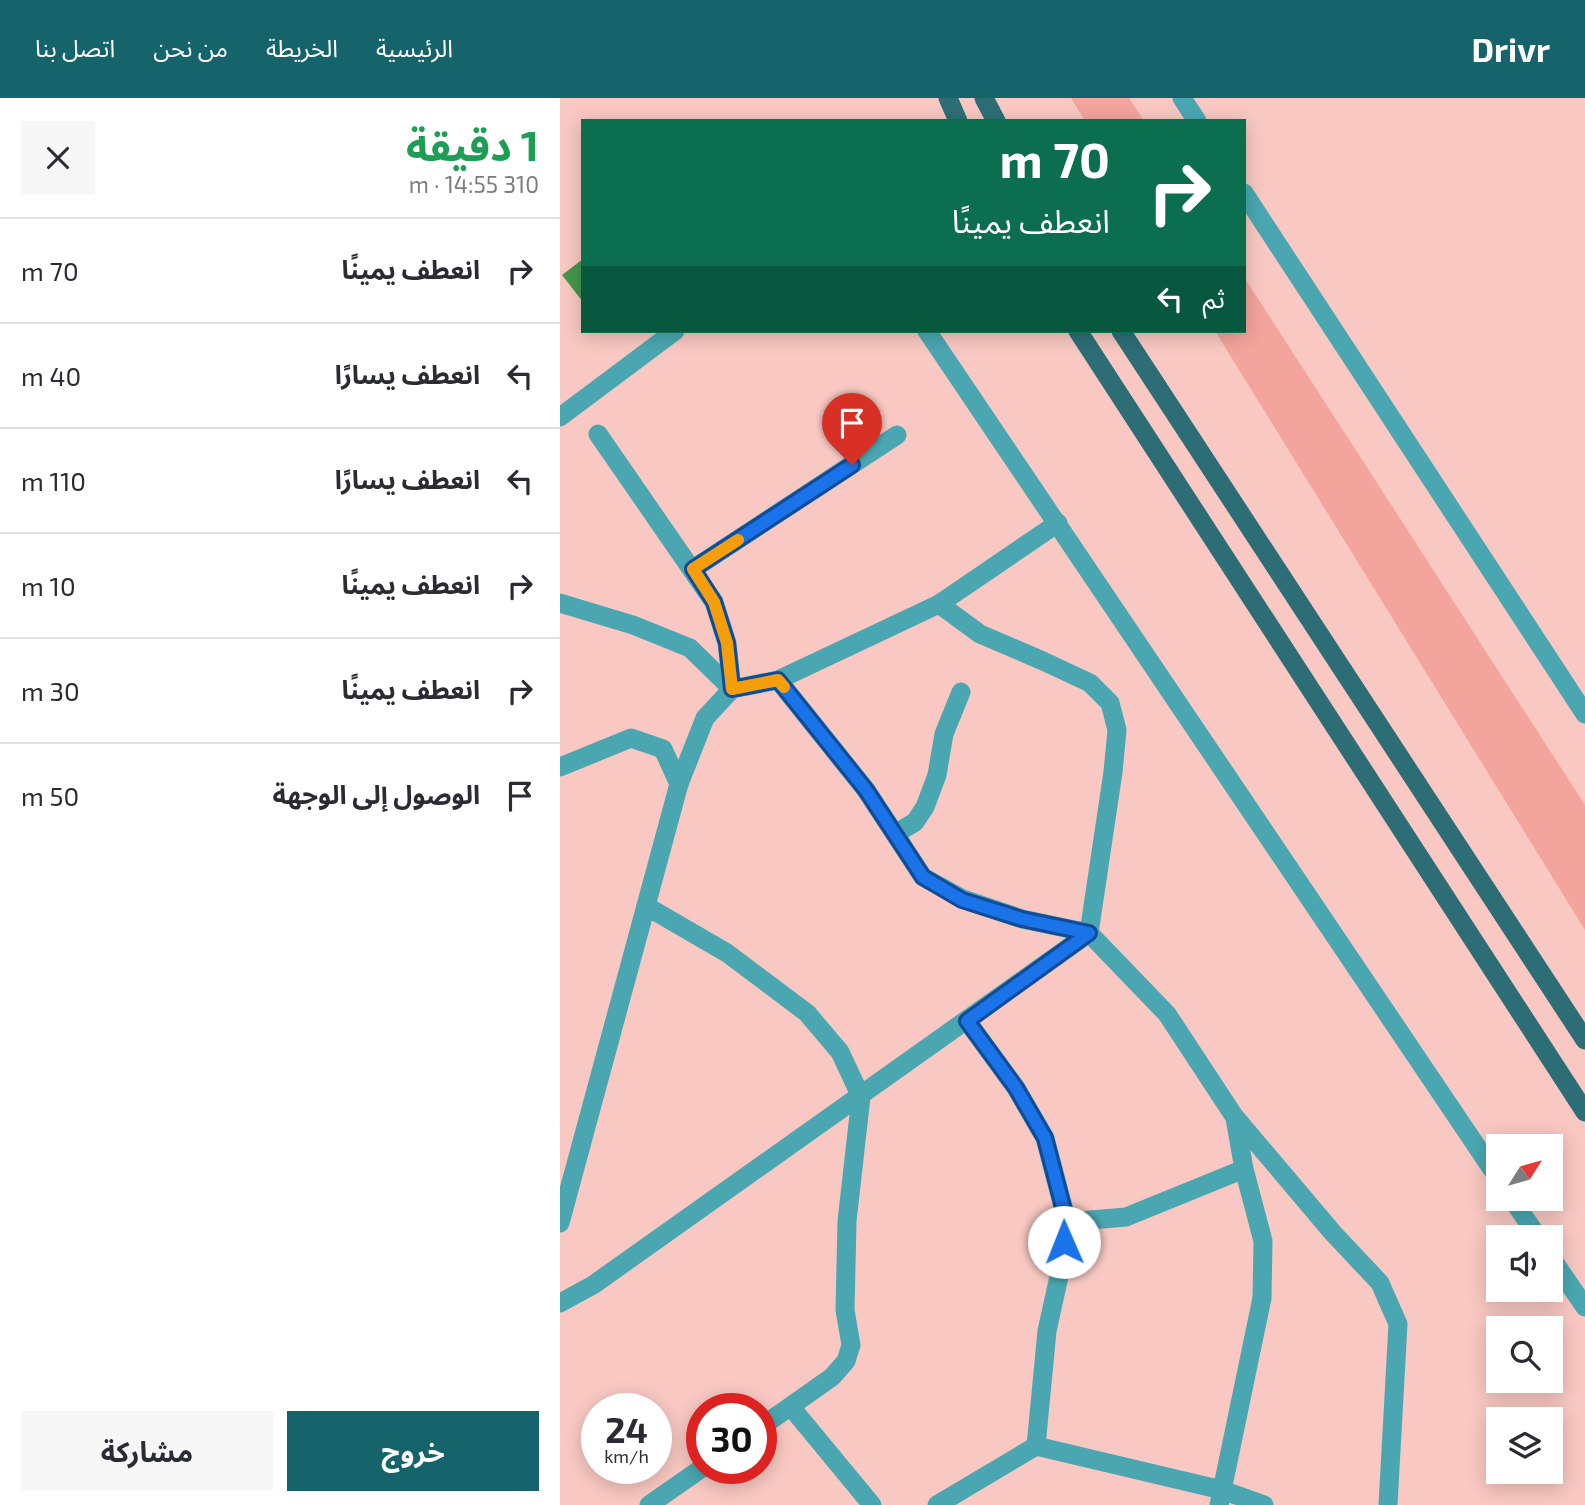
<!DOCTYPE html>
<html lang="ar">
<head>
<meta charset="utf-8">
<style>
	body { margin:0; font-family:"Exo 2","Noto Sans Arabic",sans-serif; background:#f7f7f7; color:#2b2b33; direction:rtl; height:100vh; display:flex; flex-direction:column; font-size:26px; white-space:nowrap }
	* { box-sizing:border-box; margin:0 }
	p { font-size:23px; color:#7c7c81 }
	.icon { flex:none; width:38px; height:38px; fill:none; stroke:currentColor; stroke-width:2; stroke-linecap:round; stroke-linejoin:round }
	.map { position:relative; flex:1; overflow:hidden; direction:ltr }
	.drawer { display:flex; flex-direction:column; background:#fff; width:560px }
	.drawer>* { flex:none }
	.top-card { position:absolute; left:21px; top:21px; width:665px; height:214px; border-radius:0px; box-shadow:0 4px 18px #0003; direction:rtl; background:#0b6e4f; color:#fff; overflow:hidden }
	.needle { width:46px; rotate:53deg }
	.buttons { position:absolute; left:926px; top:1036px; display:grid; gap:14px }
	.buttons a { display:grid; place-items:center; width:77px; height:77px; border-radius:0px; background:#fff; box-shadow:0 4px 18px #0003; font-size:35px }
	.speed { position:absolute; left:21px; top:1295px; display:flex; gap:14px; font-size:35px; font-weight:700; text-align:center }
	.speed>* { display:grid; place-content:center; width:91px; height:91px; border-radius:50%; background:#fff; box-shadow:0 4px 18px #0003; line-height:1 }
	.speed small { font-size:18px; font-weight:400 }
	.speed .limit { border:10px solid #d22; background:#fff; color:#111 }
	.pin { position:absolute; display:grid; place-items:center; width:60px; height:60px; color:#fff; margin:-72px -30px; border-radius:50% 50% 50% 0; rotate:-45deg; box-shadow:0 0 7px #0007 }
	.pin .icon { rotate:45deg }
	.me { position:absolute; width:77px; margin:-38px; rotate:359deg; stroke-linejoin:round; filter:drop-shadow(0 0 5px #0008) }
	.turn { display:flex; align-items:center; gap:24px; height:147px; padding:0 21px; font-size:32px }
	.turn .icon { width:91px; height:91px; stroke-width:2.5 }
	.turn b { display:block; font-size:49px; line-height:60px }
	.then { display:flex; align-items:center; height:66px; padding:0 21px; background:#0003; gap:14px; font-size:26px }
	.round { display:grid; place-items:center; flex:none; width:74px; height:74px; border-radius:0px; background:#f7f7f7 }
	.head { display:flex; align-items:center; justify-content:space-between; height:119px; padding:0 21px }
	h1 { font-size:42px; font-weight:700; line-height:52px; color:#1e9e55 }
	.primary-button { display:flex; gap:14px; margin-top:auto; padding:14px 21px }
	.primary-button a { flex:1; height:80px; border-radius:0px; background:#15636b; color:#fff; font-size:28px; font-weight:700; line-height:80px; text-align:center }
	.primary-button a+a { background:#f7f7f7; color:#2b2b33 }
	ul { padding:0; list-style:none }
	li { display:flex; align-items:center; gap:21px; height:105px; padding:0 21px; border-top:2px solid #e1e1e2 }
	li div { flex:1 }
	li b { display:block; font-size:26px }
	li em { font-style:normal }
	header { display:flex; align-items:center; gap:42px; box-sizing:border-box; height:98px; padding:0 35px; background:#15636b; color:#fff }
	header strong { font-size:33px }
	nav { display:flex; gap:38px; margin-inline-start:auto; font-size:24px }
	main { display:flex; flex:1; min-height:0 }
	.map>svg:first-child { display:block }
</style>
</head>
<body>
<header>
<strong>Drivr</strong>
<nav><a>الرئيسية</a><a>الخريطة</a><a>من نحن</a><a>اتصل بنا</a></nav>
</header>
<main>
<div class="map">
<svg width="1025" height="1407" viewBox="0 0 1025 1407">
	<rect width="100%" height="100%" fill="#f9c8c2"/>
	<g fill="#f3a49c">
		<path d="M511 0H569L584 23H525Z"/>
		<path d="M684 179 1025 707V832L655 233H684Z"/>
	</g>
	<path fill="#44974c" d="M23 161V204L2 177Z"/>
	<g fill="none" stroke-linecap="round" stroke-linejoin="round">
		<g stroke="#4aa7b1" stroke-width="19">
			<path d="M622 0 637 23"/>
			<path d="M684 95 1025 616"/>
			<path d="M367 233 938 1080"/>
			<path d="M0 319 115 233"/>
			<path d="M38 336 154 504 167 545 172 591"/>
			<path d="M133 471 337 337"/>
			<path d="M0 505 73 527 130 550 172 591"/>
			<path d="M218 582 306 692 363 779 403 801 462 821 529 835 553 674 557 632 550 605 530 585 483 563 420 536 379 506"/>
			<path d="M0 669 71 640 103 651 119 686 0 1125"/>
			<path d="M119 686 145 620 172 591 218 582 379 506 498 425"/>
			<path d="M335 736 355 724 365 709 377 677 384 636 401 594"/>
			<path d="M86 808 167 855 247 915 280 954 301 999 287 1123 285 1212 291 1247 286 1263 272 1279 201 1329"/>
			<path d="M407 923 456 990 485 1040 507 1124 498 1183 487 1233 476 1348"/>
			<path d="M952 1101 978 1139"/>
			<path d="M507 1124 566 1119 684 1071"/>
			<path d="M990 1158 1025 1209"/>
			<path d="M0 1205 33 1187 529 835 607 916 674 1018 773 1135 820 1185 838 1226 828 1407"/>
			<path d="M231 1309 312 1407"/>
			<path d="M89 1407 142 1370"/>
			<path d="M377 1407 476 1348 662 1392 704 1407"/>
			<path d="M659 1407 702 1200 703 1143 684 1071 675 1020"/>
		</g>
		<g stroke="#2d6e76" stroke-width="19">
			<path d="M388 0 398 23"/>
			<path d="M424 0 436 23"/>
			<path d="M518 233 1025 1014"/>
			<path d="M561 233 1025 942"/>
		</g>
	</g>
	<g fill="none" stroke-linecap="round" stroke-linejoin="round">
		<defs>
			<path id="route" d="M292 367 133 471 154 504 167 545 172 591 218 582 306 692 363 779 402 802 462 821 529 835 407 923 456 990 485 1040 507 1124 504 1144"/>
		</defs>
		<use href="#route" stroke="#114b97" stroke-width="18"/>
		<use href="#route" stroke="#1a73e8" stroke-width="12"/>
		<path stroke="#f59e0b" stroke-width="12" d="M178 442 133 471 154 504 167 545 172 591 218 582 224 589"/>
	</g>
</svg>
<div class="buttons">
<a><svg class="needle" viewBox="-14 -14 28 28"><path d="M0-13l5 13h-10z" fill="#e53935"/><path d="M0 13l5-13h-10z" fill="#7c7c81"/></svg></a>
<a><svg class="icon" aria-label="sound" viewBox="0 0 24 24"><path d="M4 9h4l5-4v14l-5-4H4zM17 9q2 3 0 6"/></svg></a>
<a><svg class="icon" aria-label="search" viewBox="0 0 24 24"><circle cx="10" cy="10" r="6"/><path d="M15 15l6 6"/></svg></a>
<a><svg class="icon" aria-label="layers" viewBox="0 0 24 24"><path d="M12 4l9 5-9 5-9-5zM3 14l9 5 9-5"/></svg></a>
</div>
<div class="speed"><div>24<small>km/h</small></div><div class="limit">30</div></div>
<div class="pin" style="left:292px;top:367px;background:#d93025"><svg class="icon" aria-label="arrive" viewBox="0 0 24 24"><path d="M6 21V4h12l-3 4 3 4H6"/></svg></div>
<svg class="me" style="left:504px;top:1144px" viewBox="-20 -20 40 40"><circle r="19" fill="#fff"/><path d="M0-13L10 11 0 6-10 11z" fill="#1a73e8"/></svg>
<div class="top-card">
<div class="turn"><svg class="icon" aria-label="right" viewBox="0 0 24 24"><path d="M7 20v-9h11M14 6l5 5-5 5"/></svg><div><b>70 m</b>انعطف يمينًا</div></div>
<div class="then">ثم<svg class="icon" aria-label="left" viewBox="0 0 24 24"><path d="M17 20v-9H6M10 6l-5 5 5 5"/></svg></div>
</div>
</div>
<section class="drawer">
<div class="head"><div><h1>1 دقيقة</h1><p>310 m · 14:55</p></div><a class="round"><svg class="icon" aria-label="close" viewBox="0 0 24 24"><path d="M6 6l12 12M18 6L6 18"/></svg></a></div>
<ul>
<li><svg class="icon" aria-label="right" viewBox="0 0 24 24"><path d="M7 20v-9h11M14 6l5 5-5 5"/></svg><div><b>انعطف يمينًا</b></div><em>70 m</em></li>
<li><svg class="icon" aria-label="left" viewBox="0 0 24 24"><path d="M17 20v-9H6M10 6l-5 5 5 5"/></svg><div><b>انعطف يسارًا</b></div><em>40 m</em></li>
<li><svg class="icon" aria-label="left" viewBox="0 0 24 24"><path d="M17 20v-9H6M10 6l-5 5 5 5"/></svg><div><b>انعطف يسارًا</b></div><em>110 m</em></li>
<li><svg class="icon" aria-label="right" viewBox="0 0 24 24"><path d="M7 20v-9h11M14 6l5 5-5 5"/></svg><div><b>انعطف يمينًا</b></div><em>10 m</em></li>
<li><svg class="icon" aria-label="right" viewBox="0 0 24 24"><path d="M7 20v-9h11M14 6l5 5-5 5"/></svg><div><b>انعطف يمينًا</b></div><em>30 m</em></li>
<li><svg class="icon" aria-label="arrive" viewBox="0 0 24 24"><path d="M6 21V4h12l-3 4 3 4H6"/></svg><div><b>الوصول إلى الوجهة</b></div><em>50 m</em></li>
</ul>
<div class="primary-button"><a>خروج</a><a>مشاركة</a></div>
</section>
</main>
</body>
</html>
